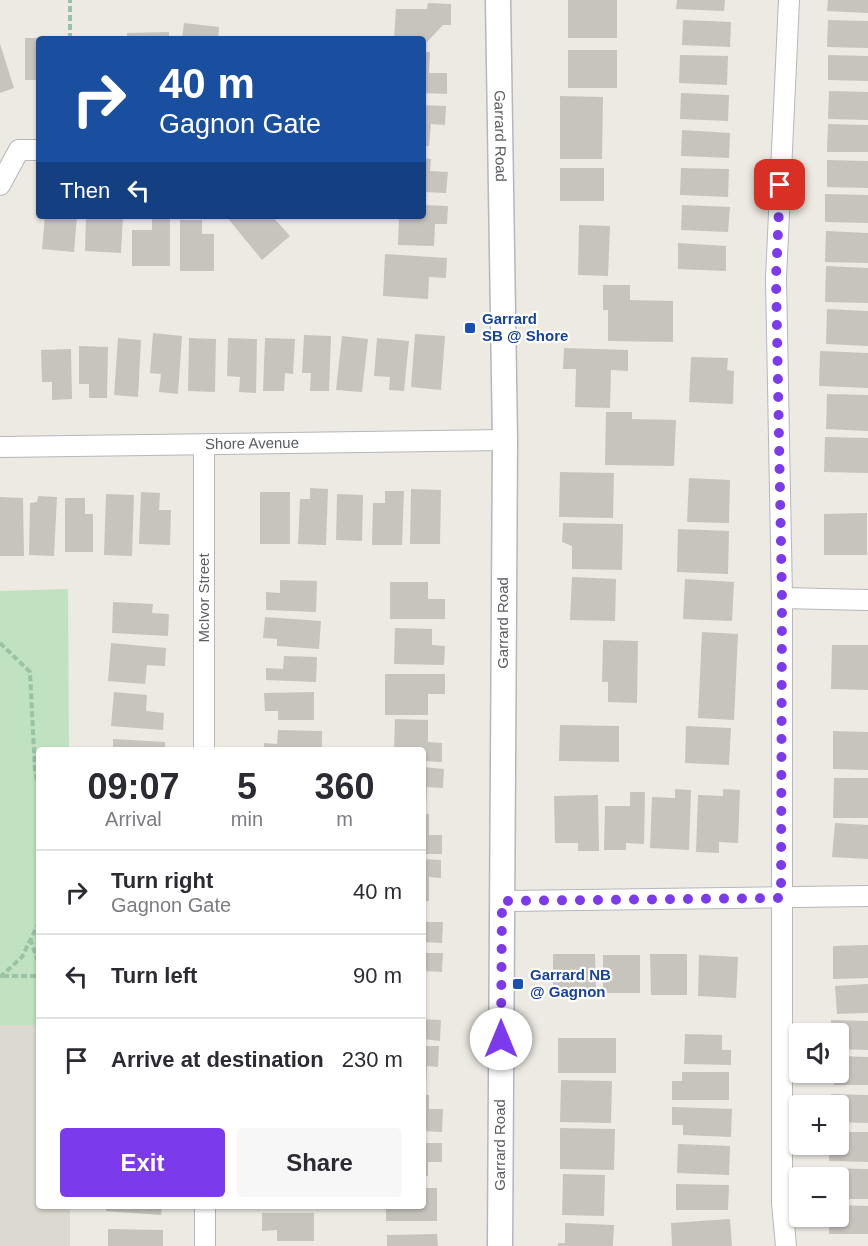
<!DOCTYPE html>
<html lang="en">
<head>
<meta charset="utf-8">
<style>
	body { margin:0; font-family:Arial,sans-serif; background:#f7f7f7; color:#2b2b33; height:100vh; display:flex; flex-direction:column; font-size:22px; white-space:nowrap }
	* { box-sizing:border-box; margin:0 }
	p { font-size:20px; color:#7c7c81 }
	.icon { flex:none; width:33px; height:33px; fill:none; stroke:currentColor; stroke-width:2; stroke-linecap:round; stroke-linejoin:round }
	.map { position:relative; flex:1; overflow:hidden }
	.sheet { position:absolute; left:36px; top:747px; width:390px; height:462px; display:flex; flex-direction:column; background:#fff; border-radius:6px; box-shadow:0 2px 4px #0004 }
	.sheet>* { flex:none }
	.banner { position:absolute; left:36px; top:36px; width:390px; height:183px; border-radius:6px; box-shadow:0 2px 4px #0004; background:#1a4fa0; color:#fff; overflow:hidden }
	.fabs { position:absolute; left:789px; top:1023px; display:grid; gap:12px }
	.fabs a { display:grid; place-items:center; width:60px; height:60px; border-radius:6px; background:#fff; box-shadow:0 2px 4px #0004; font-size:30px }
	.pin { position:absolute; display:grid; place-items:center; width:51px; height:51px; color:#fff; margin:-26px; border-radius:12px; box-shadow:0 3px 9px #0006 }
	.me { position:absolute; width:66px; margin:-33px; rotate:0deg; stroke-linejoin:round; filter:drop-shadow(0 0 4px #0008) }
	.turn { display:flex; align-items:center; gap:21px; height:126px; padding:0 24px; font-size:27px }
	.turn .icon { width:78px; height:78px; stroke-width:2.5 }
	.turn b { display:block; font-size:42px; line-height:51px }
	.then { display:flex; align-items:center; height:57px; padding:0 24px; background:#0003; gap:12px; font-size:22px }
	.eta { display:flex; justify-content:space-evenly; align-items:center; height:102px; text-align:center }
	.eta b { font-size:36px; font-weight:700; line-height:42px }
	.button { display:flex; gap:12px; margin-top:auto; padding:12px 24px }
	.button a { flex:1; height:69px; border-radius:6px; background:#7c3aed; color:#fff; font-size:24px; font-weight:700; line-height:69px; text-align:center }
	.button a+a { background:#f7f7f7; color:#2b2b33 }
	ul { padding:0; list-style:none }
	li { display:flex; align-items:center; gap:18px; height:84px; padding:0 24px; border-top:2px solid #e1e1e2 }
	li div { flex:1 }
	li b { display:block; font-size:22px }
	li em { font-style:normal }
	.map>svg:first-child { display:block }
</style>
</head>
<body>
<div class="map">
<svg width="868" height="1246" viewBox="0 0 868 1246">
	<rect width="100%" height="100%" fill="#eceae2"/>
	<path fill="#dcd9d0" d="M0 1025H39V1206H70V1246H0Z"/>
	<path fill="#c0e2c0" d="M68 589 69 750H39V1025H0V591Z"/>
	<g fill="#c7c4be">
		<rect x="568" y="0" width="49" height="38"/>
		<path d="M677 0H725L724 11 676 9Z"/>
		<path d="M828 0H868V13L827 11Z"/>
		<path d="M428 3 451 4V25H443L427 42H423V39H394L396 9H427Z"/>
		<path d="M683 20 731 22 730 47 682 45Z"/>
		<path d="M828 20 868 21V48L827 47Z"/>
		<path d="M184 23 219 27 218 39H182Z"/>
		<path d="M169 32V39H127V33Z"/>
		<rect x="25" y="38" width="14" height="42"/>
		<path d="M0 44 14 88 0 93Z"/>
		<rect x="568" y="50" width="49" height="38"/>
		<path d="M423 52H430L429 73H447V94L423 93Z"/>
		<path d="M680 55 728 56 727 85 679 83Z"/>
		<path d="M828 55 868 56V81L828 80Z"/>
		<path d="M829 91 868 92V120L828 119Z"/>
		<path d="M681 93 729 95 728 121 680 119Z"/>
		<path d="M560 96 603 97 602 159H560Z"/>
		<path d="M423 105 446 106 445 125 431 124 429 146H423Z"/>
		<path d="M828 124 868 125V152H827Z"/>
		<path d="M682 130 730 133 729 158 681 156Z"/>
		<path d="M423 158 431 159 430 171 448 172 446 193 423 192Z"/>
		<path d="M827 160 868 161V188L827 187Z"/>
		<rect x="560" y="168" width="44" height="33"/>
		<path d="M681 168 729 169 728 197 680 195Z"/>
		<path d="M825 194 868 195V223L825 222Z"/>
		<path d="M423 205 448 206 447 224H435L434 246 398 245 399 216H423Z"/>
		<path d="M682 205 730 207 728 232 681 230Z"/>
		<path d="M45 216H77L74 252 42 249Z"/>
		<path d="M86 216H123L121 253 85 251Z"/>
		<path d="M152 216H170V266H132V230H152Z"/>
		<path d="M226 216H251L253 218 272 216 290 236 262 260Z"/>
		<path d="M180 220H202V234H214V271H180Z"/>
		<path d="M579 225 610 226 608 276 578 275Z"/>
		<path d="M826 231 868 233V263L825 262Z"/>
		<path d="M678 243 726 246V271L678 269Z"/>
		<path d="M385 254 447 258 446 278 429 277 428 299 383 296Z"/>
		<path d="M826 266 868 268V303L825 302Z"/>
		<path d="M603 285H630V300L673 301V342L608 341V310H603Z"/>
		<path d="M827 309 868 311V346L826 344Z"/>
		<path d="M153 333 182 336 178 394 159 392 161 374 150 373Z"/>
		<path d="M415 334 445 336 441 390 411 387Z"/>
		<path d="M304 335 331 336 329 391H310L311 373H302Z"/>
		<path d="M342 336 368 339 362 392 336 390Z"/>
		<path d="M118 338 141 340 138 397 114 395Z"/>
		<path d="M189 338 216 339 215 392 188 391Z"/>
		<path d="M228 338 257 339 256 393 239 392 240 377 227 376Z"/>
		<path d="M265 338 295 339 293 374 285 373 284 391H263Z"/>
		<path d="M377 338 409 341 404 391 389 390 390 377 374 376Z"/>
		<path d="M79 346 108 347 107 398H89V384H79Z"/>
		<path d="M564 348 628 350V371L611 370 610 408 575 407 576 369H563Z"/>
		<path d="M71 349 72 399 52 400V382H42L41 350Z"/>
		<path d="M820 351 868 353V388L819 386Z"/>
		<path d="M691 357 728 358 727 370 734 371 733 404 689 402Z"/>
		<path d="M827 394 868 395V431L826 429Z"/>
		<path d="M606 412H632V419L676 420 674 466 605 465Z"/>
		<path d="M825 437 868 438V473L824 472Z"/>
		<path d="M560 472 614 473 613 518 559 517Z"/>
		<path d="M689 478 730 480 729 523 687 522Z"/>
		<path d="M310 488 328 489 326 545 298 544 300 499H310Z"/>
		<path d="M411 489 441 490 440 544H410Z"/>
		<path d="M385 491H404L402 545H372L373 503H385Z"/>
		<path d="M141 492 160 493 159 510H171L170 545 139 544Z"/>
		<rect x="260" y="492" width="30" height="52"/>
		<path d="M106 494 134 495 132 556 104 555Z"/>
		<path d="M337 494 363 495 362 541 336 540Z"/>
		<path d="M38 496 57 497 54 556 29 555 30 503 37 502Z"/>
		<path d="M0 497 23 498 24 556H0Z"/>
		<path d="M65 498H85V514H93V552H65Z"/>
		<path d="M867 513V555H824V514Z"/>
		<path d="M563 523 623 524 622 570 572 569V546L562 542Z"/>
		<path d="M678 529 729 531 728 574 677 572Z"/>
		<path d="M572 577 616 579 615 621 570 620Z"/>
		<path d="M685 579 734 582 732 621 683 619Z"/>
		<path d="M280 580 317 581 316 612 266 610V592L280 593Z"/>
		<path d="M390 582H428V599H445V619H390Z"/>
		<path d="M113 602 153 604 152 613 169 614 168 636 112 633Z"/>
		<path d="M265 617 321 621 319 649 277 646V639L263 638Z"/>
		<path d="M395 628 432 629V645L445 646 444 665 394 664Z"/>
		<path d="M702 632 738 634 734 720 698 718Z"/>
		<path d="M603 640 638 641 637 703 608 702V682H602Z"/>
		<path d="M111 643 166 648 165 666 147 665 145 684 108 681Z"/>
		<path d="M832 645H868V690L831 689Z"/>
		<path d="M284 656 317 657 316 682 266 680V668L283 669Z"/>
		<path d="M385 674H445V694H428V715H385Z"/>
		<path d="M114 692 147 695 146 711 164 713 163 730 111 726Z"/>
		<path d="M314 692V720H278V711H265L264 693Z"/>
		<path d="M395 719 428 720V742L442 743V762L423 761V750H394Z"/>
		<path d="M560 725 619 726V762L559 761Z"/>
		<path d="M686 726 731 728 729 765 685 763Z"/>
		<path d="M278 730 322 731V750H264V743L277 744Z"/>
		<path d="M833 731 868 732V770L833 769Z"/>
		<path d="M113 739 165 742V750H113Z"/>
		<path d="M423 767 444 769 443 788 427 787 426 808H423Z"/>
		<path d="M834 778H868V818H833Z"/>
		<path d="M675 789 691 790 689 850 650 848 652 797 675 798Z"/>
		<path d="M723 789 740 790 738 843 719 842V853L696 852 698 795 723 796Z"/>
		<path d="M630 792H645L644 844 626 843V850H604L605 806H630Z"/>
		<path d="M598 795 599 851H578V843H555L554 796Z"/>
		<path d="M423 814H429V835H442V854H423Z"/>
		<path d="M835 823 868 825V859L832 857Z"/>
		<path d="M423 859 441 860V878L429 877V901H423Z"/>
		<path d="M423 910H426V922H443L442 943 423 942Z"/>
		<path d="M868 945V978L833 979V946Z"/>
		<path d="M423 953H443L442 972 426 971 425 991Z"/>
		<path d="M553 954H595L596 990 553 991Z"/>
		<path d="M650 954H687V995H651Z"/>
		<rect x="603" y="955" width="37" height="38"/>
		<path d="M699 955 738 957 736 998 698 996Z"/>
		<path d="M868 984V1013L837 1014 835 986Z"/>
		<path d="M423 1019 441 1020 440 1041 423 1039Z"/>
		<path d="M831 1020 868 1021V1050L838 1049V1034H831Z"/>
		<path d="M685 1034 722 1035V1050H731V1065L684 1064Z"/>
		<rect x="558" y="1038" width="58" height="35"/>
		<path d="M423 1046H439L438 1067 427 1066 426 1087H423Z"/>
		<path d="M838 1056 868 1057V1085H834V1072H838Z"/>
		<path d="M682 1072H729V1100H672V1081H682Z"/>
		<path d="M561 1080 612 1081 611 1123 560 1122Z"/>
		<path d="M831 1094 868 1095V1123L838 1122V1106H831Z"/>
		<path d="M423 1095H429V1109H443L442 1132 423 1131Z"/>
		<path d="M672 1107 732 1109 731 1137 683 1135V1125H672Z"/>
		<path d="M560 1128 615 1129 614 1170 560 1169Z"/>
		<path d="M838 1132H868V1162L829 1161V1144H838Z"/>
		<path d="M423 1143H442V1162H428V1176H423Z"/>
		<path d="M678 1144 730 1146 729 1175 677 1173Z"/>
		<path d="M831 1168 868 1169V1199H838V1178H831Z"/>
		<path d="M563 1174 605 1175 604 1216 562 1215Z"/>
		<path d="M676 1184 729 1185 728 1210H676Z"/>
		<path d="M423 1188H437V1221H386V1206H423Z"/>
		<path d="M838 1205 868 1206V1234H829V1216H838Z"/>
		<path d="M106 1206H162L161 1215 106 1211Z"/>
		<path d="M262 1213H314V1241H277V1230L262 1231Z"/>
		<path d="M730 1219 732 1246H672L671 1223Z"/>
		<path d="M565 1223 614 1225 613 1246H558V1243H565Z"/>
		<path d="M108 1229 163 1230V1246H108Z"/>
		<path d="M437 1234 438 1246H387V1235Z"/>
	</g>
	<g fill="none" stroke-linecap="round" stroke-linejoin="round">
		<defs>
			<g id="minor">
				<path d="M0 185 19 150H39"/>
				<path d="M204 446V750"/>
				<path id="s1" d="M0 447 505 440"/>
				<path d="M782 598 868 600"/>
				<path d="M502 901 868 896"/>
				<path d="M205 1246V1206"/>
				<path d="M786 1246 782 1203V598L776 278 789 0"/>
			</g>
			<g id="tertiary">
				<path id="s2" d="M498 0 505 440 500 1246"/>
			</g>
		</defs>
		<use href="#minor" stroke="#b4b7bb" stroke-width="22"/>
		<use href="#tertiary" stroke="#b4b7bb" stroke-width="27"/>
		<g stroke="#9ac2a5" stroke-width="4" stroke-dasharray="6 3" stroke-linecap="butt">
			<path d="M70 39V0"/>
			<path d="M0 643 30 672 35 771 39 788"/>
			<path d="M30 939 39 964"/>
			<path d="M3 976H39"/>
			<path d="M0 977 22 957 39 922"/>
		</g>
		<use href="#minor" stroke="#fff" stroke-width="20"/>
		<use href="#tertiary" stroke="#fff" stroke-width="24"/>
	</g>
	<g fill="none" stroke-linecap="round" stroke-linejoin="round">
		<path stroke="#7c3aed" stroke-width="10" stroke-dasharray="0 18" d="M501 1039 502 901 781 898 782 598 776 278 780 185"/>
	</g>
	<g fill="#1a4fb4" stroke="#fff" stroke-width="2">
		<rect x="464" y="322" width="12" height="12" rx="3"/>
		<rect x="512" y="978" width="12" height="12" rx="3"/>
	</g>
	<g text-anchor="middle" stroke-width="4.5" stroke-linejoin="round" paint-order="stroke">
		<g font-size="15" fill="#5a5d61" stroke="#fff">
			<text dy="5" stroke="none"><textPath href="#s2" startOffset="136">Garrard Road</textPath></text>
			<text dy="5" stroke="none"><textPath href="#s1" startOffset="252">Shore Avenue</textPath></text>
			<text transform="translate(204 598) rotate(-90)" y="5">McIvor Street</text>
			<text transform="translate(503 623) rotate(-90)" y="5">Garrard Road</text>
			<text transform="translate(500 1145) rotate(-90)" y="5">Garrard Road</text>
		</g>
		<g font-size="15" font-weight="bold" fill="#164399" stroke="#fff" text-anchor="start">
			<text x="482" y="324">Garrard<tspan x="482" dy="17">SB @ Shore</tspan></text>
			<text x="530" y="980">Garrard NB<tspan x="530" dy="17">@ Gagnon</tspan></text>
		</g>
	</g>
</svg>
<div class="fabs">
<a><svg class="icon" aria-label="sound" viewBox="0 0 24 24"><path d="M4 9h4l5-4v14l-5-4H4zM17 9q2 3 0 6"/></svg></a>
<a>+</a>
<a>−</a>
</div>
<div class="pin" style="left:780px;top:185px;background:#d93025"><svg class="icon" aria-label="arrive" viewBox="0 0 24 24"><path d="M6 21V4h12l-3 4 3 4H6"/></svg></div>
<svg class="me" style="left:501px;top:1039px" viewBox="-20 -20 40 40"><circle r="19" fill="#fff"/><path d="M0-13L10 11 0 6-10 11z" fill="#7c3aed"/></svg>
<div class="banner">
<div class="turn"><svg class="icon" aria-label="right" viewBox="0 0 24 24"><path d="M7 20v-9h11M14 6l5 5-5 5"/></svg><div><b>40 m</b>Gagnon Gate</div></div>
<div class="then">Then<svg class="icon" aria-label="left" viewBox="0 0 24 24"><path d="M17 20v-9H6M10 6l-5 5 5 5"/></svg></div>
</div>
<section class="sheet">
<div class="eta">
<div><b>09:07</b><p>Arrival</p></div>
<div><b>5</b><p>min</p></div>
<div><b>360</b><p>m</p></div>
</div>
<ul>
<li><svg class="icon" aria-label="right" viewBox="0 0 24 24"><path d="M7 20v-9h11M14 6l5 5-5 5"/></svg><div><b>Turn right</b><p>Gagnon Gate</p></div><em>40 m</em></li>
<li><svg class="icon" aria-label="left" viewBox="0 0 24 24"><path d="M17 20v-9H6M10 6l-5 5 5 5"/></svg><div><b>Turn left</b></div><em>90 m</em></li>
<li><svg class="icon" aria-label="arrive" viewBox="0 0 24 24"><path d="M6 21V4h12l-3 4 3 4H6"/></svg><div><b>Arrive at destination</b></div><em>230 m</em></li>
</ul>
<div class="button"><a>Exit</a><a>Share</a></div>
</section>
</div>
</body>
</html>
